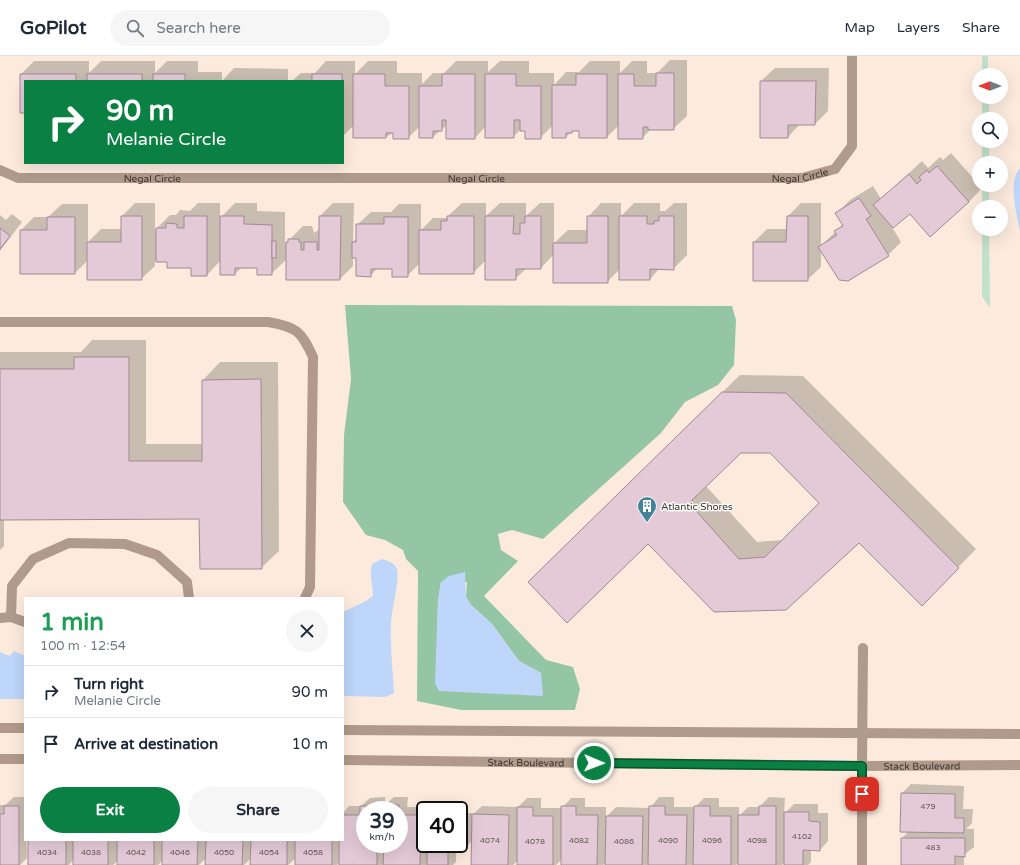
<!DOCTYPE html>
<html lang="en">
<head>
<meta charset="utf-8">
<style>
	body { margin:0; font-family:"Varela Round",sans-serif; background:#f6f6f7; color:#1f2937; height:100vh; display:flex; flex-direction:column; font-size:15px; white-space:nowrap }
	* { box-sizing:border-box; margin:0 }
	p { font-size:13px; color:#747a83 }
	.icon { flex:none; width:22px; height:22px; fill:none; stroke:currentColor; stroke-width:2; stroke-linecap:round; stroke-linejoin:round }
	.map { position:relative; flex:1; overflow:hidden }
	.sheet { position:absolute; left:24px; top:541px; width:320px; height:244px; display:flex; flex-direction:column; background:#fff; border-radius:0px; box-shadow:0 4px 16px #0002 }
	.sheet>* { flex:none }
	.top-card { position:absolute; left:24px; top:24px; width:320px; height:84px; border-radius:0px; box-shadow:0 4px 16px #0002; background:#0b8043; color:#fff; overflow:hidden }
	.needle { width:26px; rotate:270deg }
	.buttons { position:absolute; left:972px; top:12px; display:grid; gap:8px }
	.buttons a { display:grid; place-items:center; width:36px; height:36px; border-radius:50%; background:#fff; box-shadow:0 4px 16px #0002; font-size:20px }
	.speed { position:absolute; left:356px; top:745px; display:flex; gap:8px; font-size:20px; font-weight:700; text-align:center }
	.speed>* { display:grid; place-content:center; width:52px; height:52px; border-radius:50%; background:#fff; box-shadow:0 4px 16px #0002; line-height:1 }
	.speed small { font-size:10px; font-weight:400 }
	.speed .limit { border:2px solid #111; border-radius:6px; background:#fff; color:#111 }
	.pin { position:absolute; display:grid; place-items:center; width:34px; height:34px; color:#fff; margin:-17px; border-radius:8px; box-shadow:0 2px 6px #0006 }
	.me { position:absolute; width:44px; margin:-22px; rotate:91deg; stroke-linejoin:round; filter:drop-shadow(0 0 3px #0008) }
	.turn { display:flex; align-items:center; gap:14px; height:84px; padding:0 16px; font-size:18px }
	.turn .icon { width:52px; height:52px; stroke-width:2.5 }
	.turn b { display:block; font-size:28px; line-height:34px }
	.round { display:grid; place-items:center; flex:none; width:42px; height:42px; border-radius:21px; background:#f6f6f7 }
	.summary { display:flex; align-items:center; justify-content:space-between; height:68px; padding:0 16px }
	h1 { font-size:24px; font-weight:700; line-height:30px; color:#1e9e55 }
	.action { display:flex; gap:8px; margin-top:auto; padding:8px 16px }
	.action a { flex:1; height:46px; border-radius:24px; background:#0b8043; color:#fff; font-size:16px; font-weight:700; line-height:46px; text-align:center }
	.action a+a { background:#f6f6f7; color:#1f2937 }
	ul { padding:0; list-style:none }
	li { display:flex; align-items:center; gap:12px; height:52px; padding:0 16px; border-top:1px solid #e0e1e3 }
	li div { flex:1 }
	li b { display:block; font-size:15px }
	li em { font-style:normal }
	header { display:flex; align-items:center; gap:24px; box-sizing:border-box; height:56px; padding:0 20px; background:#fff; border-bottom:1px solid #e0e1e3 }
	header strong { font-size:19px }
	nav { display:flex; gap:22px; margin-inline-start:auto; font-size:14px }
	.search { width:280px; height:36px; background:#f6f6f7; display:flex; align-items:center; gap:10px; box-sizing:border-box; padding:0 14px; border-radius:22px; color:#747a83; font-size:15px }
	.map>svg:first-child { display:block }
</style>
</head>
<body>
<header>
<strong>GoPilot</strong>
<div class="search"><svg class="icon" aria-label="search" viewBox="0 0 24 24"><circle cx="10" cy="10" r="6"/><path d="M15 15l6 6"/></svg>Search here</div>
<nav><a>Map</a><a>Layers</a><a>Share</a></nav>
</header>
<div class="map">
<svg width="1020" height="809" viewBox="0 0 1020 809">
	<rect width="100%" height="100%" fill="#fcebdd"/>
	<g fill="#c1e1cb">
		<rect x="982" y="0" width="6" height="19"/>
		<rect x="982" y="41" width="7" height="22"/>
		<rect x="982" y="85" width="7" height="22"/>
		<rect x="982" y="129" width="7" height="22"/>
		<path d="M982 173H989L990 252 982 240Z"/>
	</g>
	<path fill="#94c6a5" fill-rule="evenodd" d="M345 249 732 250 736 264 734 309 718 329 685 346 661 377 543 483 512 474 498 478 501 494 518 505 484 540 546 604 573 611 580 633 575 654H461L417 645 418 515 406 503 403 494 385 484 366 479 343 446 344 379 351 323ZM441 526H467L466 541 471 549 492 568 519 605 541 617 439 635 436 627 438 545Z"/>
	<g fill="#bdd6fa">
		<path d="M1020 112V176C1017 157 1007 128 1020 112Z"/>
		<path d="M382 503C388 505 395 507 397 513 400 524 391 555 391 569 390 592 393 615 394 637L385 641 343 640V556L366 545 373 540C373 529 369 518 372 508Z"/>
		<path d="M465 516 466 541 471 549 492 568 519 605 541 617 543 640 439 635 435 627 438 545 441 526 449 520Z"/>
		<path d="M14 595 25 600V643H0V596L10 600Z"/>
	</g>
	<g fill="#0003" fill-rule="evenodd">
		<path d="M670 4H687V60L673 73H651L642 82 619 69 607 81 580 74 572 75 566 81H553V69L540 82 526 74H520L513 81 486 70 475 82 447 69 433 81 420 70 408 82 394 76 386 81H354V69L343 80V25H292L301 17H315L326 5H355V18L368 5H397V17H422V28L433 17H444L456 5H488V16L500 5H529V17H554V29L566 16H579L590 5H620V17L632 5H647V17H657Z"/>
		<path d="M34 5H89V17L101 5H155V17L167 5H198V16H222V25L234 12 288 13V25H25V56L21 18Z"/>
		<path d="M775 12H829L828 55 815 68H800L788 81H761V25Z"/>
		<path d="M951 97 982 132 969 146 910 156 892 171 901 186 888 199 821 194V211L807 224 754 186 767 173H788V160L801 147H821V190L843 168 837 157 850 144 873 130 881 143 922 105 928 112 940 101 943 104Z"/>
		<path d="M135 147H155V174L170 159H176L180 154 190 155 198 147H220V162L235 147H257V155L285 156V188L303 170H312L314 177 320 173V160L333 147H354L353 186 357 182V169L371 156H391L399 148H421V174L433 162H446L462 147H486V160L500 147H526V160L540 147H554V187L568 174H588V161L601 147H621V160L634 147H660V155H665L674 147H687V199L673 213 660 212 650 223 620 213 607 226 554 198 541 212H527L515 223 486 204 473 217 420 207 407 220 393 212H378L370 220 358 201H353V210L340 223 287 203 271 218 258 211H242L235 218 221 204 207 219H192V211L168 205H155V210L141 223 88 204 75 217 21 174 34 161H48L62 148H88V186L101 173H122V160Z"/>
		<path d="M12 158 22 166 0 195V159L6 164Z"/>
		<path d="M92 284H146V388H203V324L220 306H278L279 495 261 512 200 462 4 463V490L0 494V296H81Z"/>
		<path d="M740 319 803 320 976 493 922 548 859 486 785 553 648 487 546 508ZM741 396H770L821 447 783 484 757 486 706 430Z"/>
		<path d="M911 728 964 730 963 753H973L972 767 966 773H974V791L964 799V809H902V782L909 775 902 737Z"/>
		<path d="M14 741H25L27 802 20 809H0V749H5Z"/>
		<path d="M385 741V749L394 741H408L407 751H429V754H425V788H459V757H472V759L482 750 518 751 527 742H541V752H562L571 742H585V751H606V761L616 751 650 752 659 741H674V751H695L704 742H719V751H739V760L748 751H759L769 741 785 742 784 758 794 748H818V757H828V785L820 794H811V806L808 809H785V805L782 809H739V806L736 809H694V808L693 809H649V807L647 809H606V806L603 809H562V803L556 809H518V804L513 809H472V785L463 794H456V806L453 809H428V807L426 809H384V807L382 809H340V805L337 809H296V802L288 809H251V802L244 809H206V802L199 809H163V804L158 809H118V804L113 809H74V803L69 809H29V784H343V757L349 750H361L370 742ZM365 754H399V788H365Z"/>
	</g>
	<g fill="#e4cad7" stroke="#a18995" fill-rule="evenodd">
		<path d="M656 17H674V74H648V71H643V83H618V18H634V30H656Z"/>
		<path d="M20 18H76V25H25V57H20Z"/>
		<rect x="87" y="18" width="55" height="7"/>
		<rect x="153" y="18" width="32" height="7"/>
		<rect x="312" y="18" width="30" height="7"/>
		<path d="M353 18H385V30H409V83H393V77H386V82H353Z"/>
		<path d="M442 18H475V83H446V64H442V75H433V82H419V30H442Z"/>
		<path d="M485 18H516V30H541V83H525V75H520V64H514V82H485Z"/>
		<path d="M576 18H607V82H579V75H572V77H566V82H552V29H576Z"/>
		<path d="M760 25H816L815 69H788V82H760Z"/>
		<path d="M937 110 969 146 930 181 910 158 893 172 873 149 909 118 917 128 921 124 919 121 927 114 929 117Z"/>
		<path d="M859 142 871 160 866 163 889 200 848 225 839 224 818 191 837 179 834 175 843 170 835 157Z"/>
		<path d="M121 160H142V224H87V186H121Z"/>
		<path d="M184 160H207V220H191V212H167V206H156V172H166V167L177 168V172H184Z"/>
		<path d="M220 160H244V168L272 169V219H257V212H235V219H220Z"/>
		<path d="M319 160H341L340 224H286V186H288V183H299V186H301V194H304V186H317V194H319Z"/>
		<path d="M447 160H474V218H419V174H441V165H447Z"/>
		<path d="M485 160H514L513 178H520V167H525V160H541V213H516V224H485Z"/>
		<path d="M587 160H608V227H553V187H587Z"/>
		<path d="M619 160H647V168H654V165H659V160H674V214L650 213V224H619Z"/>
		<path d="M787 160H808V225H753V186H786Z"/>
		<path d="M47 161H75V218H20V174H47Z"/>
		<path d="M384 161H408V221H392V213H371V221L356 220V202H352V186H356V168H384Z"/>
		<path d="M0 172 10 180 0 193Z"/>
		<rect x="272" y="185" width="4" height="17"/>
		<path d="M74 301H129V405H202V324L261 323 262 513H200L199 463 0 464V313H74Z"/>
		<path d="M722 336 786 337 959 512 922 550 859 487 786 554 714 556 648 488 567 567 528 526ZM741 397H770L819 447 765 501 739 503 689 447Z"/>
		<path d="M901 737 955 738V762H964V777L900 776Z"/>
		<rect x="384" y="749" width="15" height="5"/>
		<path d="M4 750H19V809H0V758H4Z"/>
		<path d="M360 750H376V754H365V788H377V809H339V784H343V759H360Z"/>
		<path d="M561 750H576V759H598L597 809H561Z"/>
		<path d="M649 750H665V759H687L686 809H648Z"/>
		<path d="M694 750H710V760H731V809H693Z"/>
		<path d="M759 750H776V809H738V759H759Z"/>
		<path d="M517 751H533V760H553V809H517Z"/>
		<path d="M784 756H809V765L820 766V795L803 794V809H784Z"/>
		<path d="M472 758 509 759 508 809H471Z"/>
		<path d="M399 759H421L420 809H383L384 788H399Z"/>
		<path d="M606 760H643L642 809H605Z"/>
		<path d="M459 765H464V795L448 794V809H427V788H459Z"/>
		<path d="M901 782H965V801L955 800V809H901Z"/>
		<rect x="28" y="784" width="38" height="25"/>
		<rect x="73" y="784" width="35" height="25"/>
		<rect x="117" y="784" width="37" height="25"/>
		<path d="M162 784H198L197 809H162Z"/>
		<path d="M206 784H243L242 809H205Z"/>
		<path d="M251 784H287V809H250Z"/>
		<rect x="295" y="784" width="37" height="25"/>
	</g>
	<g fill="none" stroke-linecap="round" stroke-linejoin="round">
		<g stroke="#af9a8c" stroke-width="10">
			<path d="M0 266H268C297 271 301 275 313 301L310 531 305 542"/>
			<path d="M11 561 12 530 33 503 69 487 125 488 157 499 187 526 189 542"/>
			<path d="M0 562 11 561 25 566"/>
			<path d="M862 710 863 592"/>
		</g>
		<g stroke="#af9a8c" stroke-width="10">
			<path id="s1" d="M0 114 18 122H802L835 113 852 90V0"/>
			<path d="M862 710V809"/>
		</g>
		<g stroke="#af9a8c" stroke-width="10">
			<path d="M0 672H25"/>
			<path d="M343 674 1020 678"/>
			<path d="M0 703H25"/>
			<path id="s2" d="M343 704 862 710 1020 709"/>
		</g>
	</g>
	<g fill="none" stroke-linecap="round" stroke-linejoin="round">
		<defs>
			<path id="route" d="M594 707 862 710V738"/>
		</defs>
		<use href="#route" stroke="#07532c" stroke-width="10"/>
		<use href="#route" stroke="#0b8043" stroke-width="7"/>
	</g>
	<defs>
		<symbol id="building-pin" viewBox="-11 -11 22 30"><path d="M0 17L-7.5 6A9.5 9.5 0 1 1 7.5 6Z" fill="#448298" stroke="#fcfcfc"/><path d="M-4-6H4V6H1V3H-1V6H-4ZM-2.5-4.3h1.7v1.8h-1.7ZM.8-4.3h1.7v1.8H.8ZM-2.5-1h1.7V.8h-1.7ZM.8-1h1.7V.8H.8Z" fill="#fff"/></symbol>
	</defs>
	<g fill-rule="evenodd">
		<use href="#building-pin" x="636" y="439" width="22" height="30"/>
	</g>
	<g text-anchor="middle" stroke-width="3" stroke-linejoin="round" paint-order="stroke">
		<g font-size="8" fill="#675a58">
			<text x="928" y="753">479</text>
			<text x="802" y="783">4102</text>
			<text x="490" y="787">4074</text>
			<text x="579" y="787">4082</text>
			<text x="668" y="787">4090</text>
			<text x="712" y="787">4096</text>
			<text x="757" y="787">4098</text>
			<text x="535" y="788">4078</text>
			<text x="624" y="788">4086</text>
			<text x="933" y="794">483</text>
			<text x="47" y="799">4034</text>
			<text x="91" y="799">4038</text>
			<text x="136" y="799">4042</text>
			<text x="180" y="799">4046</text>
			<text x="224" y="799">4050</text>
			<text x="269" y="799">4054</text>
			<text x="313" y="799">4058</text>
		</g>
		<g font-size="10" fill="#3d352e" stroke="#fcfcfc">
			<text dy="4" stroke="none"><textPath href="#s1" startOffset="802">Negal Circle</textPath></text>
			<text dy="4" stroke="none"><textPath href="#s1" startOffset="154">Negal Circle</textPath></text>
			<text dy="4" stroke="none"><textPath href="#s1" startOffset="478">Negal Circle</textPath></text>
			<text dy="4" stroke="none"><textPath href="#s2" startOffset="183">Stack Boulevard</textPath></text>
			<text dy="4" stroke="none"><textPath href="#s2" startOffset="579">Stack Boulevard</textPath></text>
		</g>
		<g font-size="10" fill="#3d352e" stroke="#fcfcfc" text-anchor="start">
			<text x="661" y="454">Atlantic Shores</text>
		</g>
	</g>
</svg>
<div class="buttons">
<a><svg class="needle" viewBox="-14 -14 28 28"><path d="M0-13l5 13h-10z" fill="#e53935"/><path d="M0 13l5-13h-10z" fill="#747a83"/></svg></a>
<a><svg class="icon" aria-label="search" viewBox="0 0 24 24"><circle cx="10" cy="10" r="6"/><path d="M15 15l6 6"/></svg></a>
<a>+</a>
<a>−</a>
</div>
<div class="speed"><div>39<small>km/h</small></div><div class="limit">40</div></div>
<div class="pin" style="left:862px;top:738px;background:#d93025"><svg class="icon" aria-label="arrive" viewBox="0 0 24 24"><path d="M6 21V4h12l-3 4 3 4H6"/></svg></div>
<svg class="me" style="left:594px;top:707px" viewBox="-20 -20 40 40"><circle r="17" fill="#0b8043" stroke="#fff" stroke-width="3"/><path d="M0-11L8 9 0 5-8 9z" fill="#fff"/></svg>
<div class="top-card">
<div class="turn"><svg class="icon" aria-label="right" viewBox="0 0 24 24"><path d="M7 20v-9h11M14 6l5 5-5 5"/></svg><div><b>90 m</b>Melanie Circle</div></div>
</div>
<section class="sheet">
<div class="summary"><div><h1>1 min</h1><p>100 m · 12:54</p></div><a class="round"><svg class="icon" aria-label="close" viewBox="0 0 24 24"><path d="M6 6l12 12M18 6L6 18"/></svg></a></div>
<ul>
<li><svg class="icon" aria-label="right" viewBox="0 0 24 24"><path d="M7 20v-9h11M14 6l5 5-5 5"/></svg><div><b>Turn right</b><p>Melanie Circle</p></div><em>90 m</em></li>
<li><svg class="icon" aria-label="arrive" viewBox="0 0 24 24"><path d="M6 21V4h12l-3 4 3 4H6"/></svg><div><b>Arrive at destination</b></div><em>10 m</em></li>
</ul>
<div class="action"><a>Exit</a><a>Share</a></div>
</section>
</div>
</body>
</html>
